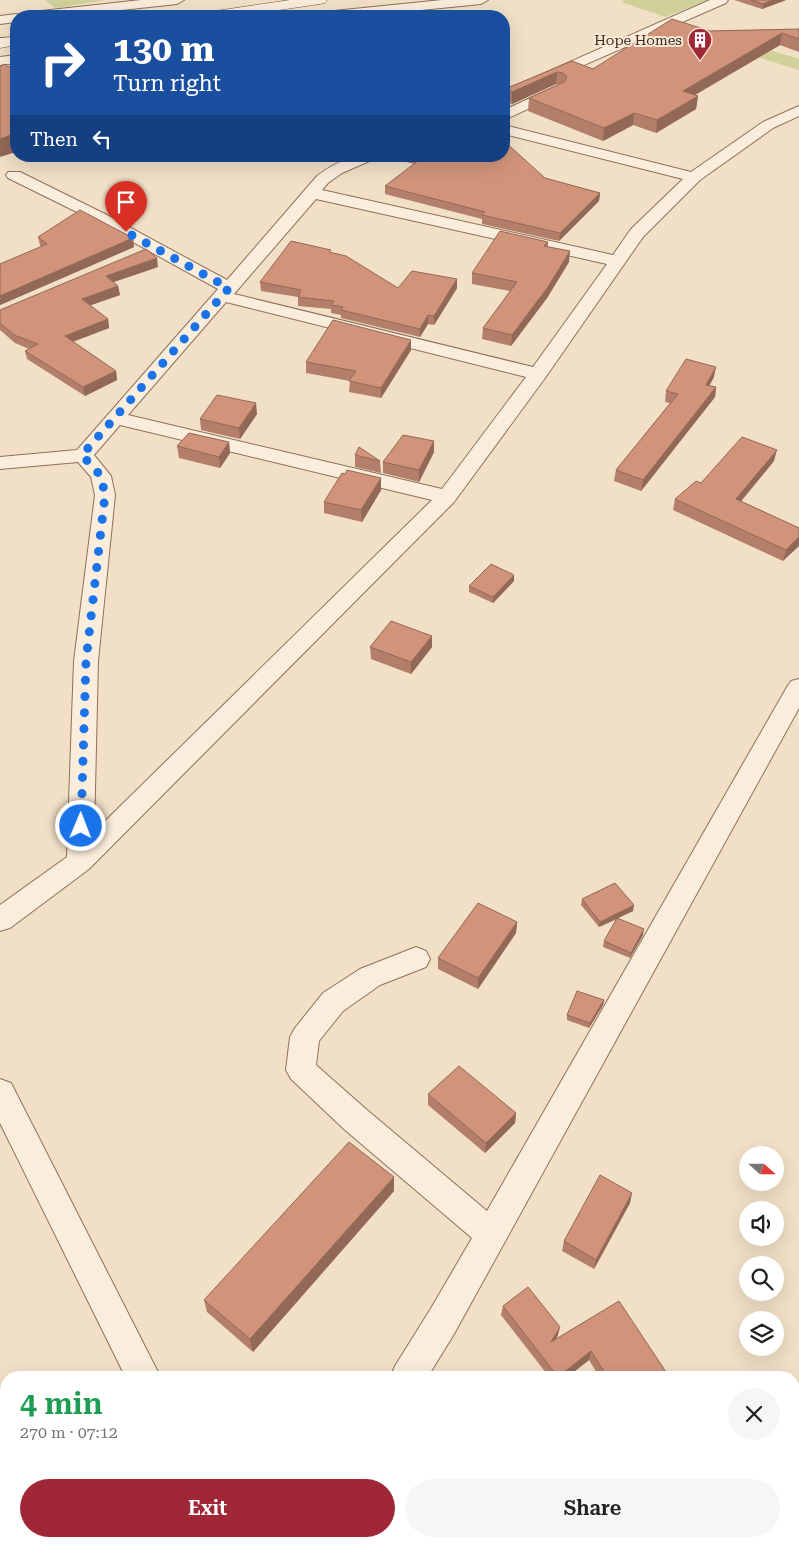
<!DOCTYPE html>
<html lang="en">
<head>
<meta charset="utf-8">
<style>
	body { margin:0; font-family:"Roboto Serif",serif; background:#f6f6f6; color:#202124; height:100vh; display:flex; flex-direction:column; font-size:19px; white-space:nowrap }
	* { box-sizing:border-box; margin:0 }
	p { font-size:16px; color:#757577 }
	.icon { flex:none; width:28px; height:28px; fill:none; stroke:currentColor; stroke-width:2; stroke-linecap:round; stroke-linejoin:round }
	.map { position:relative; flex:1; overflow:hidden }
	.details { position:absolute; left:0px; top:1371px; width:800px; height:176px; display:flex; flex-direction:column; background:#fff; border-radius:20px 20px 0 0; box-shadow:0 5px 20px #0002 }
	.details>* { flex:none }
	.top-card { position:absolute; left:10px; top:10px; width:500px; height:152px; border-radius:20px; box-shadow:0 5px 20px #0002; background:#1a4fa0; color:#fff; overflow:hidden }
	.needle { width:32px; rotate:111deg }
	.buttons { position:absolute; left:739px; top:1146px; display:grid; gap:10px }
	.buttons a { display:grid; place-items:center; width:45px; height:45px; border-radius:50%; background:#fff; box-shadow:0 5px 20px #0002; font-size:25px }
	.pin { position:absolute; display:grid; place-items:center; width:42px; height:42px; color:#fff; margin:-51px -21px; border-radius:50% 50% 50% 0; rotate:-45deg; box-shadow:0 0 5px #0007 }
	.pin .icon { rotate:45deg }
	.me { position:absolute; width:55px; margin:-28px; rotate:1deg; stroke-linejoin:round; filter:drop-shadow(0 0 4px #0008) }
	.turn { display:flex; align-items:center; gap:18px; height:105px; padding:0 20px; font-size:22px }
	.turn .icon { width:65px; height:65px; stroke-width:2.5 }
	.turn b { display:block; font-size:35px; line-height:42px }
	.then { display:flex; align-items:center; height:48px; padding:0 20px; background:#0003; gap:10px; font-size:19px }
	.round { display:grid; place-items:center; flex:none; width:52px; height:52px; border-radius:26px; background:#f6f6f6 }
	.overview { display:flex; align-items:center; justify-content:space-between; height:85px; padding:0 20px }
	h1 { font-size:30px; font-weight:600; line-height:38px; color:#1e9e55 }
	.action { display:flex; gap:10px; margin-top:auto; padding:10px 20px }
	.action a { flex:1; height:58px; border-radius:30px; background:#a02736; color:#fff; font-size:20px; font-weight:600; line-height:58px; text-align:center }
	.action a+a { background:#f6f6f6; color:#202124 }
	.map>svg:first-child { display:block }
</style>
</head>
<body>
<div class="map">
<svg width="799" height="1547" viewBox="0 0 799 1547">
	<rect width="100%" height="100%" fill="#f1dfc6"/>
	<g fill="#d0d099">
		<path d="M45 0H106L55 8Z"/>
		<path d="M625 0H708L666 17 621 2Z"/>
		<path d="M683 24 799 59V70L671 30Z"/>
	</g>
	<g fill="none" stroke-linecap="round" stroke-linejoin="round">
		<defs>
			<g id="minor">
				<path d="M141 0H184L177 4 66 16H25L32 12Z"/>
				<path d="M442 0H488L481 4 361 16H317L324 12Z"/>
				<path d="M710 0H728L726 3 504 100V91Z"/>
				<path d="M16 14 22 16H16V22L0 24V16Z"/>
				<path d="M16 55V63L0 65V57Z"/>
				<path d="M557 86 562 87 564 90 562 93 504 120V110Z"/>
				<path d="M799 106V116L773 128 700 180 643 237 545 378 454 502 89 869 10 928 0 931V905L67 857 74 661 95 495 91 477 78 462 0 469V457L77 450 218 289 93 220 8 178 6 175 8 172H20L105 214 227 280 317 176C337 161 351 156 376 156L374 159 342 173 328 183 322 190 613 255 631 229 683 179 504 134V125L691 172 763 122ZM316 199 607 264 533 367 234 294ZM226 302 526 377 442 489 128 415ZM120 425 432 500 94 832 98 661 115 495 111 476 94 455Z"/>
				<path d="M799 679V708L454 1334 427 1378H390L395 1366 430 1310 472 1238 345 1130 291 1079 286 1070 290 1037 295 1028 323 993 360 969 416 947 426 951 430 959 426 967 380 985 343 1011 319 1041 316 1065 367 1110 487 1211 787 687 791 681Z"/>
				<path d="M0 1079 11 1083 161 1378H126L0 1123Z"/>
				<path d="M208 1541H245L247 1547H210Z"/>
				<path d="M285 1541H322L320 1547H283Z"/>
			</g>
			<g id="secondary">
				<path d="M290 0H327L325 3 320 4 238 16H202L204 13 209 12Z"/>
				<path d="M16 37V45L0 48V38Z"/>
			</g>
		</defs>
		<use href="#minor" stroke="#8e705b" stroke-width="2"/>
		<use href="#secondary" stroke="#6f513e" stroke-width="1"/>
		<use href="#minor" fill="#fbeddb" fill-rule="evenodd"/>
		<use href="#secondary" fill="#fbeddb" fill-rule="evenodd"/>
	</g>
	<g fill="#b47f6a">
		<path d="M734 0H786L762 9Z"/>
		<path d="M799 29V52L780 45 695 95 698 96 696 109 656 133 633 125 603 141 528 111 529 98 559 85 556 84 512 104 505 102V89L572 61 593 69 710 31Z"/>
		<path d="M394 156H504L545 178 600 193 599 201 559 241 482 224V219L385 194V186L414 164 394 159Z"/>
		<path d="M38 237 133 238 134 247 0 305V264L41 247 40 245Z"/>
		<path d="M548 242V247L569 262 547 298 511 346 482 339 483 328 510 291 472 284V273Z"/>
		<path d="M331 253 398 288H457L434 325 428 324 420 337 341 318V315L331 313V309L298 306V297L261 291 260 282Z"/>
		<path d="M158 267 113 282 118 286 120 295 90 305 108 319 109 328 73 342 116 371 117 380 85 396 27 359 25 351 29 349 15 343 0 330V310Z"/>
		<path d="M411 350 381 398 349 392 350 381 306 373V362Z"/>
		<path d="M714 377 709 386 716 387 715 397 641 491 614 481 616 470 670 403 665 402 666 391Z"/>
		<path d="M257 414 240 439 201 430 200 419Z"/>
		<path d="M434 441V452L419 482 383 473V462Z"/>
		<path d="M229 442 230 453 220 468 179 458 177 446Z"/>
		<path d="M355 455 380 461 381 473 355 467Z"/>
		<path d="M774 461 741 501 799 528 783 561 673 510 675 499 701 483Z"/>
		<path d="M381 478V490L362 522 324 513V502Z"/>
		<path d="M514 581 493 603 469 592V586Z"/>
		<path d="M432 636V647L411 674 371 659 370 647Z"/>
		<path d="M582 899 633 911 618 918 643 935 630 958 603 947 604 941 617 919 599 927 581 905Z"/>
		<path d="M517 922 516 933 478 989 438 969V958Z"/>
		<path d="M604 1000 603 1005 589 1028 567 1020V1015Z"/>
		<path d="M428 1094 516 1113 515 1123 485 1153 428 1105Z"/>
		<path d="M394 1191 253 1352 207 1312 204 1300Z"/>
		<path d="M630 1203 594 1269 562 1251 564 1241Z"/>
		<path d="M503 1306 558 1335 556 1339 670 1378H600L589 1360 566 1378H550L501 1315Z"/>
	</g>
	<g fill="#926856">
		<path d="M773 0H786L762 9 763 4Z"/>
		<path d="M782 33 780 45 681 103 683 91Z"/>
		<path d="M557 72 556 84 512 104V92Z"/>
		<path d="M698 96 696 109 656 133 657 120Z"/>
		<path d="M634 113 633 125 603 141 604 128Z"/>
		<path d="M16 133V152L0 157V139Z"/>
		<path d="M600 193 599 201 559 241 560 233Z"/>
		<path d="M133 238 134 247 0 305V296Z"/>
		<path d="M570 251 569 262 547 298 511 346 512 335Z"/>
		<path d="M157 258 158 267 108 284 106 276Z"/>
		<path d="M457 279V288L434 325V316Z"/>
		<path d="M118 286 120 295 83 308 82 299Z"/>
		<path d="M428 315V324L420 337V329Z"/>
		<path d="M108 319 109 328 66 344 65 336Z"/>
		<path d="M411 340V350L381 398V388Z"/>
		<path d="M716 367 714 377 704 395 706 385Z"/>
		<path d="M116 371 117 380 85 396 83 387Z"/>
		<path d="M716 387 715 397 641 491 643 480Z"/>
		<path d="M256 403 257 414 240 439 239 428Z"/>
		<path d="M434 441V452L419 482V470Z"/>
		<path d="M229 442 230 453 220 468 219 457Z"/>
		<path d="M777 450 774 461 733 511 736 499Z"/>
		<path d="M381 478V490L362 522 361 510Z"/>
		<path d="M799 537V546L783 561 786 550Z"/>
		<path d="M514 575V581L493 603V597Z"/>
		<path d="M432 636V647L411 674V662Z"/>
		<path d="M634 905 633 911 599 927 600 922Z"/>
		<path d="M517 922 516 933 478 989V978Z"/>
		<path d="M644 929 643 935 630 958 631 953Z"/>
		<path d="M604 1000 603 1005 589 1028 590 1023Z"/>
		<path d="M516 1113 515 1123 485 1153 486 1143Z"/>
		<path d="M394 1177V1191L253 1352 250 1339Z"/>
		<path d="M632 1193 630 1203 594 1269 596 1260Z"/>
		<path d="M560 1327 558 1335 549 1351 551 1342Z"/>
		<path d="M591 1351 589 1360 566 1378H558Z"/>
		<path d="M12 1541H26L19 1547H4Z"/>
	</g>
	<g fill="#d1947b" stroke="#926856">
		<path d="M751 0H773L763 4Z"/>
		<path d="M672 19 710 31 799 29V39L782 33 683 91 698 96 657 120 634 113 604 128 529 98 564 82 567 77 563 73 557 72 512 92 505 89 572 61 593 69Z"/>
		<path d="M5 64 8 67 16 65V133L0 139V66Z"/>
		<path d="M504 141 545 178 600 193 560 233 482 215 485 212 385 186 423 157 417 156H504Z"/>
		<path d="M80 210 133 238 0 296V264L47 244 38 237Z"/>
		<path d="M500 231 548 242 544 246 570 251 548 287 512 335 483 328 517 282 472 273Z"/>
		<path d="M291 241 331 250 329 252 346 256 398 288 412 271 457 279 434 316 428 315 420 329 341 310 343 307 331 305 334 301 298 297 301 290 260 282Z"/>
		<path d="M146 249 157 258 106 276 118 286 82 299 108 319 65 336 116 371 83 387 25 351 38 344 14 335 0 323V310Z"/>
		<path d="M333 320 411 340 381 388 349 381 356 371 306 362Z"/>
		<path d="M686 359 716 367 706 385 716 387 643 480 616 470 678 394 666 391Z"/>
		<path d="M217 395 256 403 239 428 200 419Z"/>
		<path d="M189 433 229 442 219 457 177 446Z"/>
		<path d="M403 435 434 441 419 470 383 462Z"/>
		<path d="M742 437 777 450 736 499 799 528V537L786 550 675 499 696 481 701 483Z"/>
		<path d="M359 447 380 461 355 455Z"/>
		<path d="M347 470 381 478 361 510 324 502 342 473 345 474Z"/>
		<path d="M491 564 514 575 493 597 469 586Z"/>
		<path d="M391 621 432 636 411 662 370 647Z"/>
		<path d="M615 883 634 905 600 922 582 899Z"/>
		<path d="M478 903 517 922 478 978 438 958Z"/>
		<path d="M617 918 644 929 631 953 604 941Z"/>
		<path d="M577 991 604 1000 590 1023 567 1015Z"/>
		<path d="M459 1066 516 1113 486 1143 428 1094Z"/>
		<path d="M349 1142 394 1177 250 1339 204 1300Z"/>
		<path d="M600 1175 632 1193 596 1260 564 1241Z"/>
		<path d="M528 1287 560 1327 551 1342 619 1301 670 1378H608L591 1351 558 1377 503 1306Z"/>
		<path d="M6 1461V1541H12L4 1547H0V1466Z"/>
	</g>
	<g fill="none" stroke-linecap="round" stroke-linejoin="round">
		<path stroke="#1a73e8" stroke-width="9" stroke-dasharray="0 16.2" d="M81 826 86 661 105 495 101 476 82 455 229 288 126 232"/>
	</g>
	<defs>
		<symbol id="building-pin" viewBox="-11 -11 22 30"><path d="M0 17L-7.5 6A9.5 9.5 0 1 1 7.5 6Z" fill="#a02736" stroke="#f8ead7"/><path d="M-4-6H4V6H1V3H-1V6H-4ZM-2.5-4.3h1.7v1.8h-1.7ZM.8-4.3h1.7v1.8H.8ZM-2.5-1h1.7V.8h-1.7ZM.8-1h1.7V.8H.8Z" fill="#fff"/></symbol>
	</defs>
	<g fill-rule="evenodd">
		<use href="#building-pin" x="686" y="26" width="28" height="38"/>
	</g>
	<g text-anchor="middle" stroke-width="4" stroke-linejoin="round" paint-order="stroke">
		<g font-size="14" fill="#3d2a1f" stroke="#f8ead7" text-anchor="end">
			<text x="682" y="45">Hope Homes</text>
		</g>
	</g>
</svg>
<div class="buttons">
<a><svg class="needle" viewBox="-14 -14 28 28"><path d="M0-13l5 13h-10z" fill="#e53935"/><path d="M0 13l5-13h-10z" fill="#757577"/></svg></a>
<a><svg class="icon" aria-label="sound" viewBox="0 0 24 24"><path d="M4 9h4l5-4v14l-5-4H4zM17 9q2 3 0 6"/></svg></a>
<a><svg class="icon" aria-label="search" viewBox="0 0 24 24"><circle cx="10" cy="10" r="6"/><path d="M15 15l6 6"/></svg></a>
<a><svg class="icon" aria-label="layers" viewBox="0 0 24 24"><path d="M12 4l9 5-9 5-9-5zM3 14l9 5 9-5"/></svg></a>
</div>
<div class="pin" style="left:126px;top:232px;background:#d93025"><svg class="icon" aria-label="arrive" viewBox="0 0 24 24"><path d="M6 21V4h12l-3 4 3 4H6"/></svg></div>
<svg class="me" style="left:81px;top:826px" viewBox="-20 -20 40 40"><circle r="17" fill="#1a73e8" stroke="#fff" stroke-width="3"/><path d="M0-11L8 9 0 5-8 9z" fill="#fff"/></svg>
<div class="top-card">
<div class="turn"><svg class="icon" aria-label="right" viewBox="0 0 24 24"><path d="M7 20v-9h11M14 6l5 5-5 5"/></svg><div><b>130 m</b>Turn right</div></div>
<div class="then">Then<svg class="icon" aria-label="left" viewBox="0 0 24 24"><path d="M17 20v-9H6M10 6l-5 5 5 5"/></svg></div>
</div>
<section class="details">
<div class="overview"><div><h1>4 min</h1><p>270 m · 07:12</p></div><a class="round"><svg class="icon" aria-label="close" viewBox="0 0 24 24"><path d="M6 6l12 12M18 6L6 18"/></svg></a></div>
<div class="action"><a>Exit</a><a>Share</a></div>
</section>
</div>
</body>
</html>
